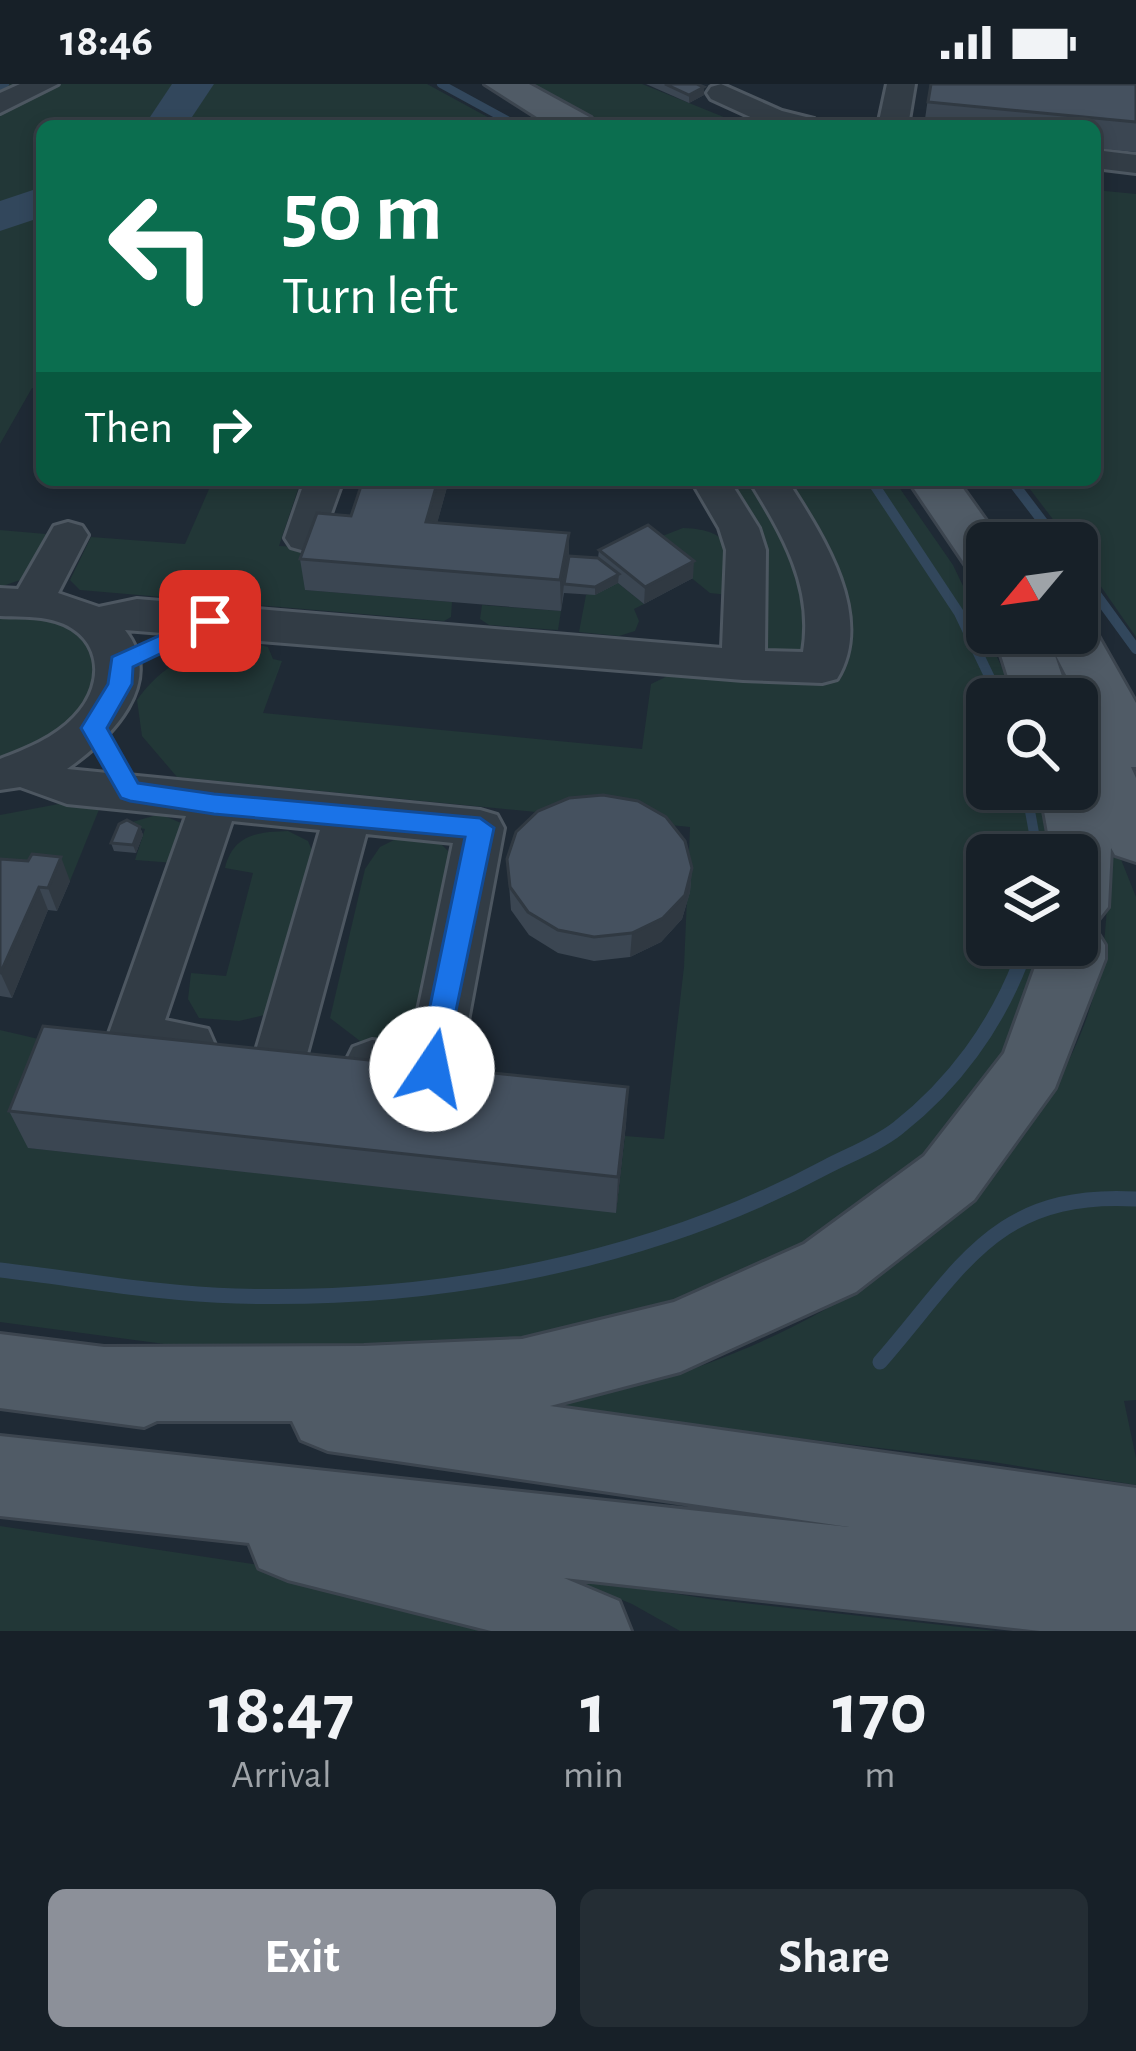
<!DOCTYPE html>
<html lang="en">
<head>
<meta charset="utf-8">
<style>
	body { margin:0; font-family:"Alegreya Sans",sans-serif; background:#242d34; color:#f1f3f6; height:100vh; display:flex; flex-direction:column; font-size:45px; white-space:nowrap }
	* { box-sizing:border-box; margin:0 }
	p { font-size:39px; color:#9ea3a8 }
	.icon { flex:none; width:66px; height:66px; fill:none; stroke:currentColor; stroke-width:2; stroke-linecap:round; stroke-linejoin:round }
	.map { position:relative; height:1547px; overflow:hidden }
	.drawer { display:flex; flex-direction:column; background:#172028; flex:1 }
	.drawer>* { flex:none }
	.guide { position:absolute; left:36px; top:36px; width:1065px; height:366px; border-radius:18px; box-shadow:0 6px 18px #0003,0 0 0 3px #363e45; background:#0b6e4f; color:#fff; overflow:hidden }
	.needle { width:78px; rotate:241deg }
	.controls { position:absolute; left:966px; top:438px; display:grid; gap:24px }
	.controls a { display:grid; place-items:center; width:132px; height:132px; border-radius:18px; background:#172028; box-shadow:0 6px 18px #0003,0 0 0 3px #363e45; font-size:60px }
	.pin { position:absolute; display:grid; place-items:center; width:102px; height:102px; color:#fff; margin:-51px; border-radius:24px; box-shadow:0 6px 18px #0006 }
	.me { position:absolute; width:132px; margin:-66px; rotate:11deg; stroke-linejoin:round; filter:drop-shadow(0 0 9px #0008) }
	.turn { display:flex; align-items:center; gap:42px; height:252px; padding:0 48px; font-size:54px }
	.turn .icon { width:156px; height:156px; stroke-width:2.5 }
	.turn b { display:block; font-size:84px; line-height:102px }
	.then { display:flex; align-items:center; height:114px; padding:0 48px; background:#0003; gap:24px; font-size:45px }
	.eta { display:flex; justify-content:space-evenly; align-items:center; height:204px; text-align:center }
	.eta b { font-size:72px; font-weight:600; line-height:84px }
	.button { display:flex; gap:24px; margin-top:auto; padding:24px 48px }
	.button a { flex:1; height:138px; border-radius:18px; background:#8c9099; color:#fff; font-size:48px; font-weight:600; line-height:138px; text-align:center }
	.button a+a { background:#242d34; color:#f1f3f6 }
	.status { display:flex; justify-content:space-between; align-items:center; height:84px; padding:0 60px; background:#172028; direction:ltr }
	.status svg { height:33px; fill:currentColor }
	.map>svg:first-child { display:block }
</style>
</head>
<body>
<div class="status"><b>18:46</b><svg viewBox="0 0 49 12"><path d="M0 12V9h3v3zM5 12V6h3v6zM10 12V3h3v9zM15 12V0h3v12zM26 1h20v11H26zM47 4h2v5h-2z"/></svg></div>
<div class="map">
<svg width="1136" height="1547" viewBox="0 0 1136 1547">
	<rect width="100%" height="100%" fill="#1f2a35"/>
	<g fill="#223737">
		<path d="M0 0H427L504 42H42V305L32 304 0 360Z"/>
		<path d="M525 0H642L746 42H603Z"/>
		<path d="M1095 106 1136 110V553L1077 468V459H1071L1023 396H1095Z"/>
		<path d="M213 396H301L279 462 320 464 306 506 452 518 451 533 444 537 80 506 70 496 91 453 185 460Z"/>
		<path d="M719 396H757L817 527 805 566 759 571Z"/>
		<path d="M777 396H894L953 481 1017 615H987V705H1047L1055 771H987V861H1049L1013 959 942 1055 842 1144 693 1219 468 1269 269 1274 0 1238V946L60 960 29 1064 616 1128 625 1052 664 1055 684 883 690 743 177 693 142 652 137 616C165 575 220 549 268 563L273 575 282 577 263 629 642 665 651 600 680 586 833 592Z"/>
		<path d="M683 444C735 446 730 467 728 511L710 509 647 458Z"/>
		<path d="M0 446 46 450 23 495 0 503Z"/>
		<path d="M618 499 644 520 634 525 639 537 635 547 619 552 579 548 586 511Z"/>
		<path d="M482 521 561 527 558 546 489 541 480 535Z"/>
		<path d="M0 533C142 529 112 644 0 674Z"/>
		<path d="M64 719 100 723 70 797 0 798V731Z"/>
		<path d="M160 730 181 739 188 756 175 779 135 776 145 745 122 741Z"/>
		<path d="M1104 733 1136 813V1316L1124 1317 1136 1374V1401L987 1377 531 1322C754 1294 992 1167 1081 949 1109 881 1111 804 1104 733Z"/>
		<path d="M288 747 308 757 315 774 265 931 239 937 199 934 188 915 191 889 226 892 253 789 225 784C233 751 256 748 288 747Z"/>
		<path d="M400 753 437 756 448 767 449 787 419 945 391 957 364 960 330 934 365 785 380 763Z"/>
		<path d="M0 1442 286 1485 489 1547H0Z"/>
		<path d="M563 1492 709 1515 996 1547H680L632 1520Z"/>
	</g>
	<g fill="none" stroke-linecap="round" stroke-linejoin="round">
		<g stroke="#32475c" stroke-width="8">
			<path d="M441 0 518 42"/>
			<path d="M0 2 5 0"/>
		</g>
		<g stroke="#32475c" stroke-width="10">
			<path d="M871 396 959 529 1000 615"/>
			<path d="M1011 396 1059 459"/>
			<path d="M1077 484 1136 565"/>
			<path d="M1026 705 1038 771"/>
			<path d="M1020 880 1028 861"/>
		</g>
		<g stroke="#32475c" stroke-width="15">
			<path d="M0 1186C78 1195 158 1210 236 1212 437 1218 649 1178 826 1083 849 1071 878 1060 898 1044 954 1000 996 942 1021 877"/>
			<path d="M880 1278C963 1183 995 1107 1136 1115"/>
		</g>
		<g fill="#32475c" fill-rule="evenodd">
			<path d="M172 0H214L186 42H144Z"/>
			<path d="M42 103V133L0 147V117Z"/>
		</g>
		<defs>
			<g id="minor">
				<path d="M20 0H58L0 29V9Z"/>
				<path d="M721 0 782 27 814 35 819 41 770 42 711 15 707 9 711 3Z"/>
				<path d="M887 0H915L908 42H878Z"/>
				<path d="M1095 66 1136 71V89L1095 84Z"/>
				<path d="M305 396H343L319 463 305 467 291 463 285 454Z"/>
				<path d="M691 396H729L759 444 766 466 765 567 803 568C814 502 782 450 749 396H787C821 449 876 531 837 595L822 599 743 596 125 546C167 599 110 655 67 685L480 726 497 731 504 744 459 985 451 1001C421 1012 383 1006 353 995L345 979 353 963 372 956 411 960 453 759 366 750 307 970 300 986 281 992 262 986 255 970 320 746 232 737 165 936 208 945 215 961 208 977 189 983 114 971 107 955 186 732 67 720 20 703 0 706V675C26 665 54 654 74 633 109 597 101 545 47 535 32 532 15 533 0 532V504L18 505 54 442 68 438 82 442 88 451 58 509 99 523 137 515 722 564 726 466 719 444Z"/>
			</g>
			<g id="major">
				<path d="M485 0H529L591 34 597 42H551Z"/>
				<path d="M908 396H957L1002 459H987V490L969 486Z"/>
				<path d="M1077 533 1089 536 1136 619V683H1131L1136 694V778L1115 771 1111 764 1108 823 1093 842 1105 861V875L1055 1004 974 1116 856 1208 680 1288 550 1322 1136 1404V1547H1040L564 1494 619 1517 631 1547H491L288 1496 259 1484 249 1459 0 1432V1352L849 1443 328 1367 301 1356 292 1337H157L144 1343 0 1324V1250L104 1263 364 1262 522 1255 674 1218 804 1160 924 1072 1004 969 1043 861H1077V771H1052L1040 705H1077V615H1015L994 549H1077ZM1053 566 1076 610 1069 612Z"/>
			</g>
		</defs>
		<use href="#minor" stroke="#4d5761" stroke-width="6"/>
		<use href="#major" stroke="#3c454f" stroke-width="6"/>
		<use href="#minor" fill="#323c45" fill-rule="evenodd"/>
		<use href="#major" fill="#505b66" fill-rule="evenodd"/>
	</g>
	<g fill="#3b4652">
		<path d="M646 0H698L704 11 689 19Z"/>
		<path d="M930 0H1136V68L1095 64V42H924Z"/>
		<path d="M363 396H449L437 439 569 472 598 474 599 466 693 494 644 520 618 499 595 511 564 509 561 527 305 506 300 475 351 432Z"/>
		<path d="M140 743 143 751 136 769 114 767 111 759Z"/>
		<path d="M0 775 28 777 70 797 57 827 48 826 12 914 0 912Z"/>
		<path d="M507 775 692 784 690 808 682 835 661 858 630 873 594 877 558 869 529 851 511 826Z"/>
		<path d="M628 1003 626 1040 616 1129 28 1064 9 1027Z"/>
	</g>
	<g fill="#303942">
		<path d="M704 3V11L689 19V11Z"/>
		<path d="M438 396H449L429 469 426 438Z"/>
		<path d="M569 449V481L564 500 561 527 560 496Z"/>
		<path d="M694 477 693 494 644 520 645 503Z"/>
		<path d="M619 490 618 499 595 511V503Z"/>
		<path d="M140 743 143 751 136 769 133 761Z"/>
		<path d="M61 773 70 797 57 827 48 804Z"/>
		<path d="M692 784 690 808 682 835 661 858 630 873 632 849Z"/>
		<path d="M39 803 48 826 12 914 1 890Z"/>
		<path d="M628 1003 626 1040 616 1129 618 1093Z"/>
	</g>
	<g fill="#45515f" stroke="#303942" stroke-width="3">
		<path d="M665 0H697L704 3 689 11Z"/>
		<path d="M931 0H1136V38L928 18Z"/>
		<path d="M363 396H438L426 438 569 449 560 496 300 475 317 429 351 432Z"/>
		<path d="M648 441 694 477 645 503 599 466Z"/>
		<path d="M569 472 598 474 619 490 595 503 564 500Z"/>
		<path d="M603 711 638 717 666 733 685 757 692 784 685 811 663 834 632 849 594 853 558 846 528 828 510 803 507 775 516 748 538 727 569 714Z"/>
		<path d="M127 736 140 743 133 761 111 759 119 740Z"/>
		<path d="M32 770 61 773 48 804 39 803 0 890V775L28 777Z"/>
		<path d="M43 942 628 1003 618 1093 9 1027Z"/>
	</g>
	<path fill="#1a73e8" stroke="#114b97" stroke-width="3" d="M210 529 222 537 218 542 133 583 132 600 107 644 138 699 214 710 480 734 494 744 442 994 432 998 421 994 417 985 465 753 214 730 130 717 121 714 81 644 108 600 112 573Z"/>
</svg>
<div class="controls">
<a><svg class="needle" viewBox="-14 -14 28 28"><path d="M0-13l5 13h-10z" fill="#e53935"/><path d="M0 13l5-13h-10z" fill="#9ea3a8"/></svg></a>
<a><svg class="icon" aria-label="search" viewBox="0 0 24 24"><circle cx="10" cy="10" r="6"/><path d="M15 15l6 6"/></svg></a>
<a><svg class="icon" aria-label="layers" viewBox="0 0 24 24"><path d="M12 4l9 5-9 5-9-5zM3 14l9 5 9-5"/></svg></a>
</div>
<div class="pin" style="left:210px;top:537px;background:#d93025"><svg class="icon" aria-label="arrive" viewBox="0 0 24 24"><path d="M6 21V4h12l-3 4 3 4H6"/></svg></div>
<svg class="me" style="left:432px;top:985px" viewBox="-20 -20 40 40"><circle r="19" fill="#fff"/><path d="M0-13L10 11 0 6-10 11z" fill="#1a73e8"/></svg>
<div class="guide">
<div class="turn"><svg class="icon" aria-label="left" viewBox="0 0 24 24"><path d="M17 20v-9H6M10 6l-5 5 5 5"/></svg><div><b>50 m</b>Turn left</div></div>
<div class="then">Then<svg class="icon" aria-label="right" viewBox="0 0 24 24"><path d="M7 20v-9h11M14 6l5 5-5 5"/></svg></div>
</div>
</div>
<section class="drawer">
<div class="eta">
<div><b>18:47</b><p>Arrival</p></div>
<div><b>1</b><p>min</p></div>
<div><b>170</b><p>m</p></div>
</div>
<div class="button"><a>Exit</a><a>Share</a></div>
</section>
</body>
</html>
